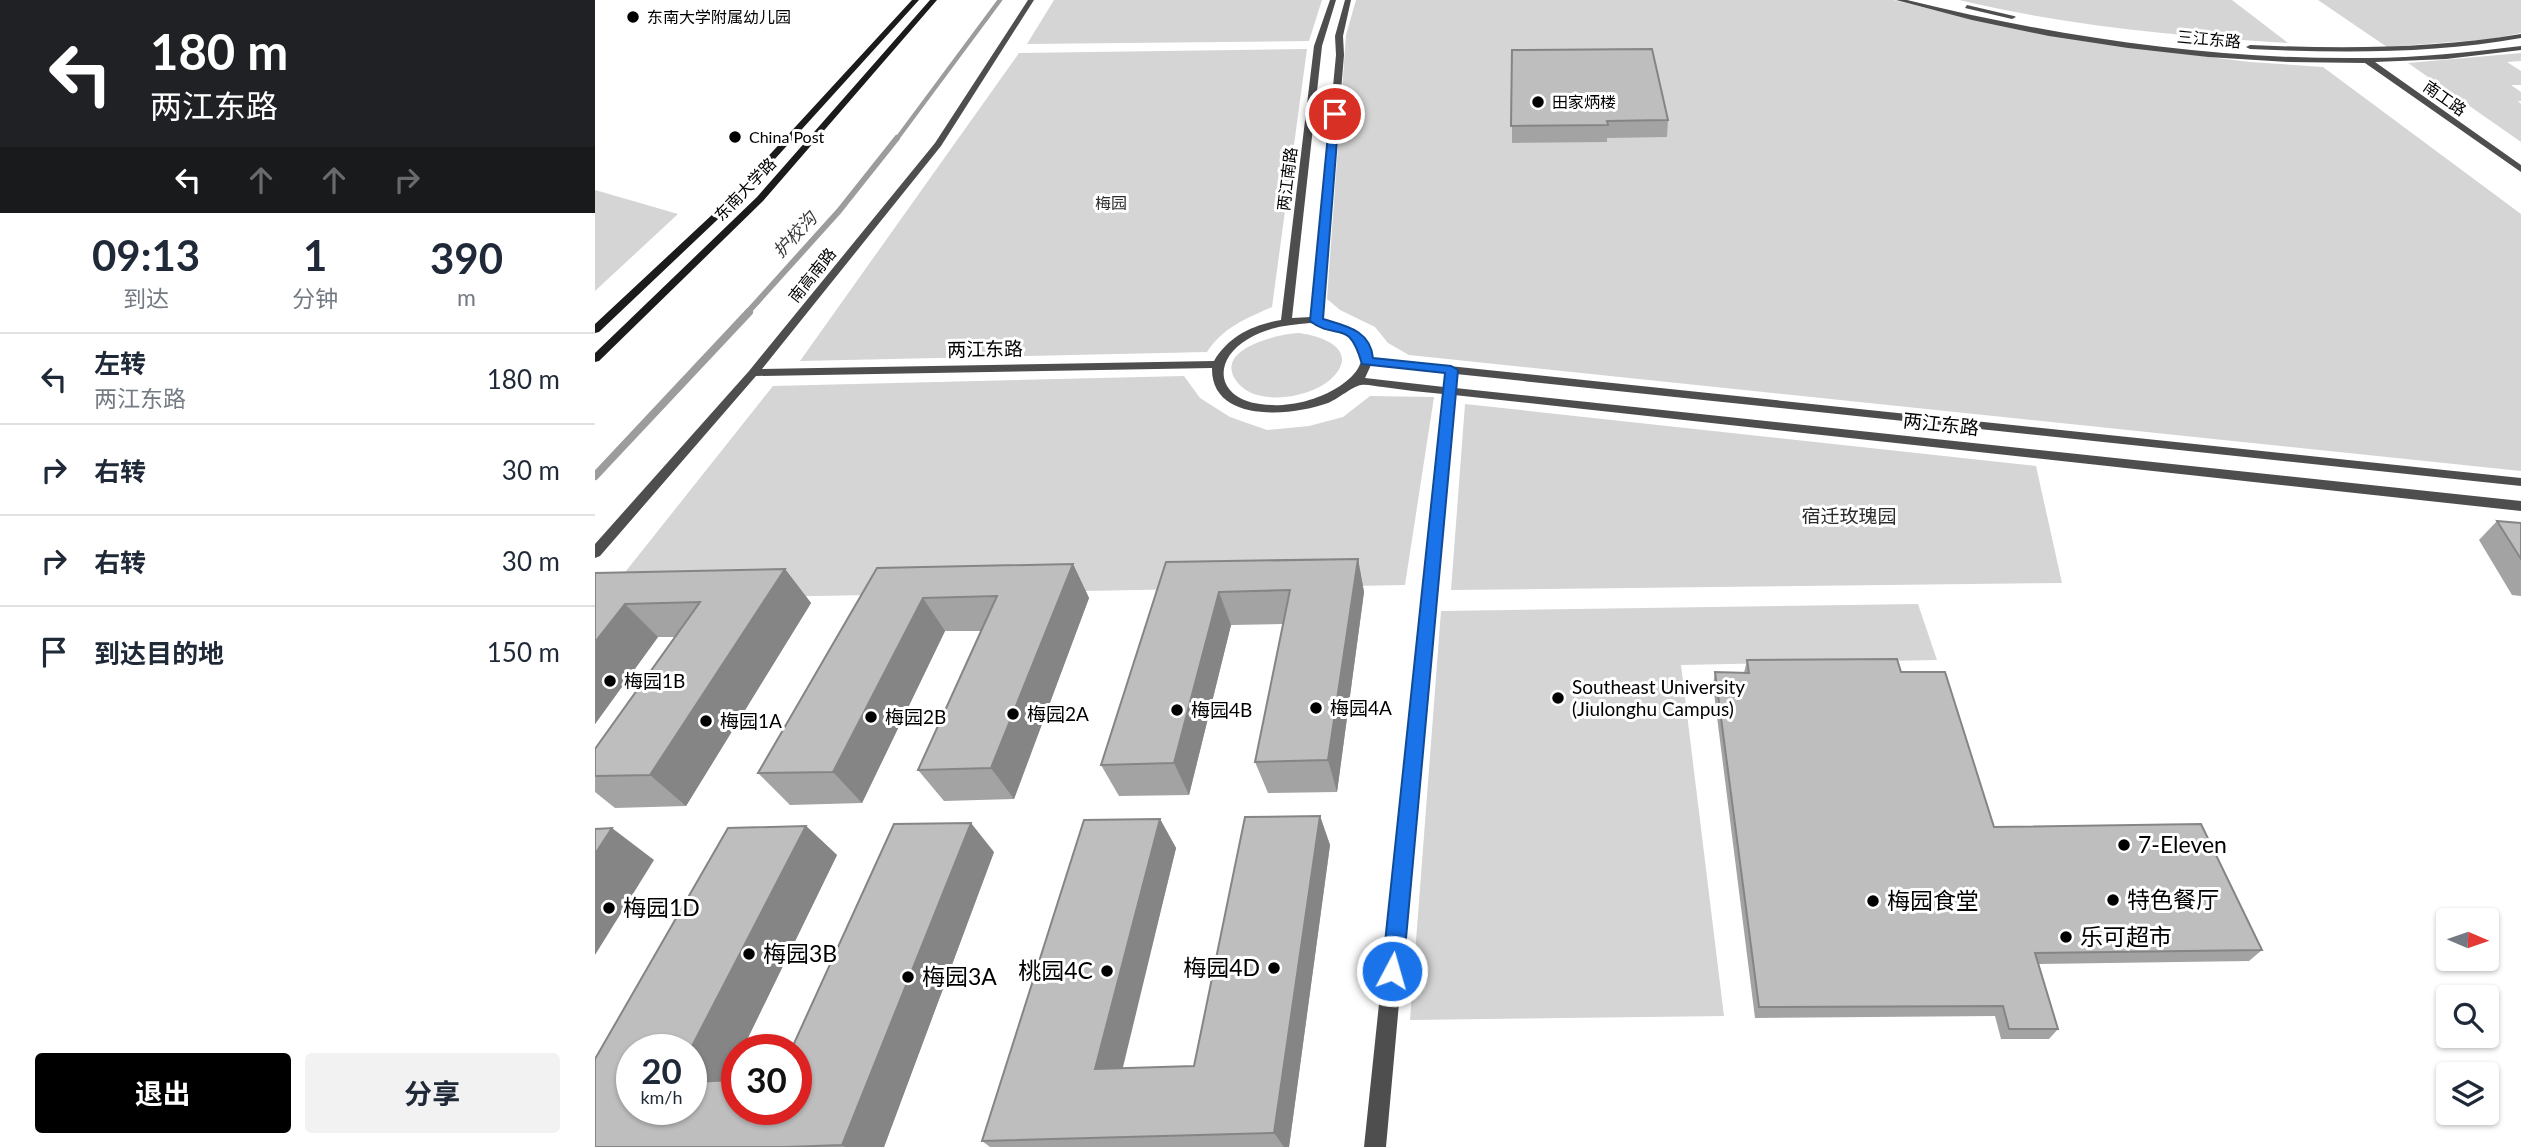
<!DOCTYPE html>
<html lang="zh">
<head>
<meta charset="utf-8">
<style>
	body { margin:0; font-family:Lato,"Noto Sans SC",sans-serif; background:#f2f2f3; color:#1f2937; height:100vh; display:flex; flex-direction:column; font-size:26px; white-space:nowrap }
	* { box-sizing:border-box; margin:0 }
	p { font-size:23px; color:#747a83 }
	.icon { flex:none; width:38px; height:38px; fill:none; stroke:currentColor; stroke-width:2; stroke-linecap:round; stroke-linejoin:round }
	.map { position:relative; flex:1; overflow:hidden }
	.sheet { display:flex; flex-direction:column; background:#fff; width:595px }
	.sheet>* { flex:none }
	.guide { background:#202124; color:#fff; overflow:hidden }
	.needle { width:46px; rotate:92deg }
	.buttons { position:absolute; left:1841px; top:908px; display:grid; gap:14px }
	.buttons a { display:grid; place-items:center; width:63px; height:63px; border-radius:7px; background:#fff; box-shadow:0 2px 5px #0004; font-size:35px }
	.speed { position:absolute; left:21px; top:1034px; display:flex; gap:14px; font-size:35px; font-weight:700; text-align:center }
	.speed>* { display:grid; place-content:center; width:91px; height:91px; border-radius:50%; background:#fff; box-shadow:0 2px 5px #0004; line-height:1 }
	.speed small { font-size:18px; font-weight:400 }
	.speed .limit { border:10px solid #d22; background:#fff; color:#111 }
	.pin { position:absolute; display:grid; place-items:center; width:60px; height:60px; color:#fff; margin:-30px; border:4px solid #fff; border-radius:50%; box-shadow:0 2px 7px #0007 }
	.me { position:absolute; width:77px; margin:-38px; rotate:6deg; stroke-linejoin:round; filter:drop-shadow(0 0 5px #0008) }
	.turn { display:flex; align-items:center; gap:24px; height:147px; padding:0 35px; font-size:32px }
	.turn .icon { width:91px; height:91px; stroke-width:2.5 }
	.turn b { display:block; font-size:49px; line-height:60px }
	.lanes { display:flex; align-items:center; height:66px; padding:0 35px; background:#0003; justify-content:center; gap:35px; direction:ltr }
	.lanes .off { opacity:.35 }
	.eta { display:flex; justify-content:space-evenly; align-items:center; height:119px; text-align:center }
	.eta b { font-size:42px; font-weight:700; line-height:49px }
	.primary-button { display:flex; gap:14px; margin-top:auto; padding:14px 35px }
	.primary-button a { flex:1; height:80px; border-radius:7px; background:#000; color:#fff; font-size:28px; font-weight:700; line-height:80px; text-align:center }
	.primary-button a+a { background:#f2f2f3; color:#1f2937 }
	ul { padding:0; list-style:none }
	li { display:flex; align-items:center; gap:21px; height:91px; padding:0 35px; border-top:2px solid #e0e1e3 }
	li div { flex:1 }
	li b { display:block; font-size:26px }
	li em { font-style:normal }
	main { display:flex; flex:1; min-height:0 }
	.map>svg:first-child { display:block }
</style>
</head>
<body>
<main>
<section class="sheet">
<div class="guide">
<div class="turn"><svg class="icon" aria-label="left" viewBox="0 0 24 24"><path d="M17 20v-9H6M10 6l-5 5 5 5"/></svg><div><b>180 m</b>两江东路</div></div>
<div class="lanes"><svg class="icon" aria-label="left" viewBox="0 0 24 24"><path d="M17 20v-9H6M10 6l-5 5 5 5"/></svg><svg class="icon off" aria-label="ahead" viewBox="0 0 24 24"><path d="M12 20V5M6 11l6-6 6 6"/></svg><svg class="icon off" aria-label="ahead" viewBox="0 0 24 24"><path d="M12 20V5M6 11l6-6 6 6"/></svg><svg class="icon off" aria-label="right" viewBox="0 0 24 24"><path d="M7 20v-9h11M14 6l5 5-5 5"/></svg></div>
</div>
<div class="eta">
<div><b>09:13</b><p>到达</p></div>
<div><b>1</b><p>分钟</p></div>
<div><b>390</b><p>m</p></div>
</div>
<ul>
<li><svg class="icon" aria-label="left" viewBox="0 0 24 24"><path d="M17 20v-9H6M10 6l-5 5 5 5"/></svg><div><b>左转</b><p>两江东路</p></div><em>180 m</em></li>
<li><svg class="icon" aria-label="right" viewBox="0 0 24 24"><path d="M7 20v-9h11M14 6l5 5-5 5"/></svg><div><b>右转</b></div><em>30 m</em></li>
<li><svg class="icon" aria-label="right" viewBox="0 0 24 24"><path d="M7 20v-9h11M14 6l5 5-5 5"/></svg><div><b>右转</b></div><em>30 m</em></li>
<li><svg class="icon" aria-label="arrive" viewBox="0 0 24 24"><path d="M6 21V4h12l-3 4 3 4H6"/></svg><div><b>到达目的地</b></div><em>150 m</em></li>
</ul>
<div class="primary-button"><a>退出</a><a>分享</a></div>
</section>
<div class="map">
<svg width="1926" height="1147" viewBox="0 0 1926 1147">
	<rect width="100%" height="100%" fill="#fff"/>
	<g fill="#d5d5d5">
		<path d="M459 0H727L714 41 432 44Z"/>
		<path d="M761 0H1299L1367 17 1581 53 1655 62 1728 67 1926 214V471L814 355 793 343 780 327 745 310 732 299 751 35Z"/>
		<path d="M1364 0H1637L1693 43C1583 36 1472 26 1364 0Z"/>
		<path d="M1723 0H1926V33L1897 39 1792 47Z"/>
		<path d="M712 49 677 307C652 318 627 328 612 352L205 361 424 53Z"/>
		<path d="M1926 53V61L1912 62 1926 71V85H1916L1926 92V101H1923L1926 104V142L1813 63Z"/>
		<path d="M0 190 83 214 0 291Z"/>
		<path d="M703 333C725 335 765 349 738 377 718 398 658 409 640 379 621 348 684 334 703 333Z"/>
		<path d="M589 376 605 398 635 417 672 430 714 426 748 417 775 396 839 397 810 585 8 600 178 386Z"/>
		<path d="M870 404 1441 466 1467 583 856 590Z"/>
		<path d="M1323 604 1342 660 1086 665 1129 1016 815 1020 846 611Z"/>
	</g>
	<g fill="none" stroke-linecap="round" stroke-linejoin="round">
		<path stroke="#9c9c9c" stroke-width="4.5" d="M301 140 405 0"/>
		<path stroke="#9c9c9c" stroke-width="6" d="M152 313 244 211 302 138"/>
		<path stroke="#9c9c9c" stroke-width="8" d="M0 476 154 312"/>
		<g fill="#4e4e4e" fill-rule="evenodd">
			<path d="M433 0H439L346 146 167 369 619 361C634 336 658 325 686 320L719 46 735 0H741L727 46 697 318 716 317 741 55 740 36 750 0H756L748 36 749 55 727 319C748 324 777 331 777 358L1926 478V486L861 374 860 388 1926 501V511L859 395 791 1147H769L848 394C828 392 808 390 788 387 781 387 773 384 766 385 758 386 743 399 733 403 698 416 616 424 617 368L161 376 5 556 0 558V544L154 371 340 143ZM715 323C826 344 734 415 665 404 622 398 616 361 653 339 672 327 693 325 715 323ZM776 365 850 373 849 387 770 378Z"/>
			<path d="M1301 0H1312C1463 37 1616 60 1772 58 1823 58 1875 52 1926 46V50L1851 59 1780 62 1926 165V172L1770 63 1694 62 1613 57 1533 48 1454 36 1377 20Z"/>
			<path d="M1372 5 1419 16 1421 17 1417 19 1370 8Z"/>
			<path d="M1926 34V38C1836 54 1746 53 1655 49L1651 47 1655 45C1746 49 1836 49 1926 34Z"/>
		</g>
		<g fill="#1b1b1b" fill-rule="evenodd">
			<path d="M317 0H324L140 203 4 332 0 333V324L134 199Z"/>
			<path d="M335 0H342L168 201 4 361 0 362V353L162 197Z"/>
		</g>
	</g>
	<g fill="#a3a3a3">
		<path d="M917 50 1073 120 1072 137 1012 138V142L917 143Z"/>
		<path d="M1902 521 1926 523V596L1917 595 1884 540Z"/>
		<path d="M763 559 769 592 742 792 673 793 660 762 688 624 636 625 594 795 524 796 506 765 571 562Z"/>
		<path d="M478 564 494 598 419 799 349 801 323 770 387 631H350L267 803 195 805 163 773 282 568Z"/>
		<path d="M190 569 216 603 91 806 20 808 0 792V749L80 637H63L0 724V573Z"/>
		<path d="M1152 660 1306 672 1399 827 1667 950 1654 961 1443 964 1463 1029 1454 1039H1406L1400 1016 1160 1018 1118 685 1120 672 1149 673Z"/>
		<path d="M725 816 735 845 694 1147H395L387 1141 565 819 581 848 527 1068 599 1066Z"/>
		<path d="M211 826 242 855 147 1050H142V1061L132 1081 201 1110 399 852 289 1147H0Z"/>
	</g>
	<g fill="#858585">
		<path d="M763 559 769 592 742 792 733 760Z"/>
		<path d="M478 564 494 598 419 799 396 768Z"/>
		<path d="M190 569 216 603 91 806 55 775Z"/>
		<path d="M624 592 636 625 594 795 579 763Z"/>
		<path d="M328 598 350 631 267 803 238 772Z"/>
		<path d="M30 604 63 637 0 724V642Z"/>
		<path d="M725 816 735 845 694 1147H689L679 1133Z"/>
		<path d="M565 819 581 848 522 1092 500 1069Z"/>
		<path d="M376 823 399 852 289 1147H250L247 1145Z"/>
		<path d="M211 826 242 855 147 1050H142V1061L120 1105 96 1092V1050H95Z"/>
		<path d="M17 828 59 860 0 955V854Z"/>
	</g>
	<g fill="#bebebe" stroke="#858585" stroke-width="2">
		<path d="M1057 49 1073 120 1012 121 1013 125 916 126 917 50Z"/>
		<path d="M1902 521 1926 523V559Z"/>
		<path d="M763 559 733 760 660 762 695 590 624 592 579 763 506 765 571 562Z"/>
		<path d="M478 564 396 768 323 770 402 596 328 598 238 772 163 773 282 568Z"/>
		<path d="M190 569 55 775 0 776V749L105 602 30 604 0 642V573Z"/>
		<path d="M1302 659 1306 672H1350L1399 827 1606 824 1667 950 1440 953 1463 1029H1414L1408 1006 1164 1007 1120 672 1154 673 1152 660Z"/>
		<path d="M725 816 679 1133 387 1141 489 820 565 819 500 1069 599 1066 650 817Z"/>
		<path d="M376 823 247 1145 191 1147H0V1059L133 828 211 826 95 1050H37V1110H96V1082L142 1080V1110H201V1050H196L299 824Z"/>
		<path d="M17 828 0 854V829Z"/>
	</g>
	<path fill="#1a73e8" stroke="#114b97" stroke-width="2" d="M740 112 744 114 728 319C751 326 775 330 778 358L856 366 863 370 808 971 805 978 797 981 790 978 787 971 850 373 767 364C753 316 742 342 715 321L735 114Z"/>
	<g fill="#000" stroke="#fff" stroke-width="2.5">
		<circle cx="38" cy="17" r="7"/>
		<circle cx="943" cy="102" r="7"/>
		<circle cx="140" cy="137" r="7"/>
		<circle cx="15" cy="681" r="7"/>
		<circle cx="963" cy="698" r="7"/>
		<circle cx="721" cy="708" r="7"/>
		<circle cx="582" cy="710" r="7"/>
		<circle cx="418" cy="714" r="7"/>
		<circle cx="276" cy="717" r="7"/>
		<circle cx="111" cy="721" r="7"/>
		<circle cx="1529" cy="845" r="7"/>
		<circle cx="1518" cy="900" r="7"/>
		<circle cx="1278" cy="901" r="7"/>
		<circle cx="14" cy="908" r="7"/>
		<circle cx="1471" cy="937" r="7"/>
		<circle cx="154" cy="954" r="7"/>
		<circle cx="679" cy="968" r="7"/>
		<circle cx="512" cy="971" r="7"/>
		<circle cx="313" cy="977" r="7"/>
	</g>
	<g text-anchor="middle" stroke-width="6" stroke-linejoin="round" paint-order="stroke">
		<g font-size="16" fill="#000" stroke="#fff" text-anchor="start">
			<text x="52" y="23">东南大学附属幼儿园</text>
			<text x="957" y="108">田家炳楼</text>
			<text x="154" y="143">China Post</text>
		</g>
		<g font-size="16" fill="#000" stroke="#fff">
			<text transform="translate(1614 39) rotate(5)" y="6">三江东路</text>
			<text transform="translate(1850 98) rotate(35)" y="6">南工路</text>
			<text transform="translate(692 179) rotate(-83)" y="6">两江南路</text>
			<text transform="translate(150 189) rotate(-46)" y="6">东南大学路</text>
			<text transform="translate(217 275) rotate(-51)" y="6">南高南路</text>
		</g>
		<g font-size="16" fill="#2c2c2c" stroke="#fff">
			<text x="516" y="209">梅园</text>
		</g>
		<g font-size="18" font-style="italic" fill="#3d3d3d" stroke="#fff">
			<text transform="translate(200 235) rotate(-47)" y="6">护校沟</text>
		</g>
		<g font-size="19" fill="#000" stroke="#fff">
			<text transform="translate(390 349) rotate(-1)" y="7">两江东路</text>
			<text transform="translate(1346 424) rotate(6)" y="7">两江东路</text>
		</g>
		<g font-size="19" fill="#2c2c2c" stroke="#fff">
			<text x="1254" y="523">宿迁玫瑰园</text>
		</g>
		<g font-size="19" fill="#000" stroke="#fff" text-anchor="start">
			<text x="29" y="688">梅园1B</text>
			<text x="977" y="694">Southeast University<tspan x="977" dy="22">(Jiulonghu Campus)</tspan></text>
			<text x="735" y="715">梅园4A</text>
			<text x="596" y="717">梅园4B</text>
			<text x="432" y="721">梅园2A</text>
			<text x="290" y="724">梅园2B</text>
			<text x="125" y="728">梅园1A</text>
		</g>
		<g font-size="23" fill="#000" stroke="#fff" text-anchor="start">
			<text x="1543" y="853">7-Eleven</text>
			<text x="1532" y="908">特色餐厅</text>
			<text x="1292" y="909">梅园食堂</text>
			<text x="28" y="916">梅园1D</text>
			<text x="1485" y="945">乐可超市</text>
			<text x="168" y="962">梅园3B</text>
			<text x="665" y="976" text-anchor="end">梅园4D</text>
			<text x="498" y="979" text-anchor="end">桃园4C</text>
			<text x="327" y="985">梅园3A</text>
		</g>
	</g>
</svg>
<div class="buttons">
<a><svg class="needle" viewBox="-14 -14 28 28"><path d="M0-13l5 13h-10z" fill="#e53935"/><path d="M0 13l5-13h-10z" fill="#747a83"/></svg></a>
<a><svg class="icon" aria-label="search" viewBox="0 0 24 24"><circle cx="10" cy="10" r="6"/><path d="M15 15l6 6"/></svg></a>
<a><svg class="icon" aria-label="layers" viewBox="0 0 24 24"><path d="M12 4l9 5-9 5-9-5zM3 14l9 5 9-5"/></svg></a>
</div>
<div class="speed"><div>20<small>km/h</small></div><div class="limit">30</div></div>
<div class="pin" style="left:740px;top:114px;background:#d93025"><svg class="icon" aria-label="arrive" viewBox="0 0 24 24"><path d="M6 21V4h12l-3 4 3 4H6"/></svg></div>
<svg class="me" style="left:797px;top:971px" viewBox="-20 -20 40 40"><circle r="17" fill="#1a73e8" stroke="#fff" stroke-width="3"/><path d="M0-11L8 9 0 5-8 9z" fill="#fff"/></svg>
</div>
</main>
</body>
</html>
